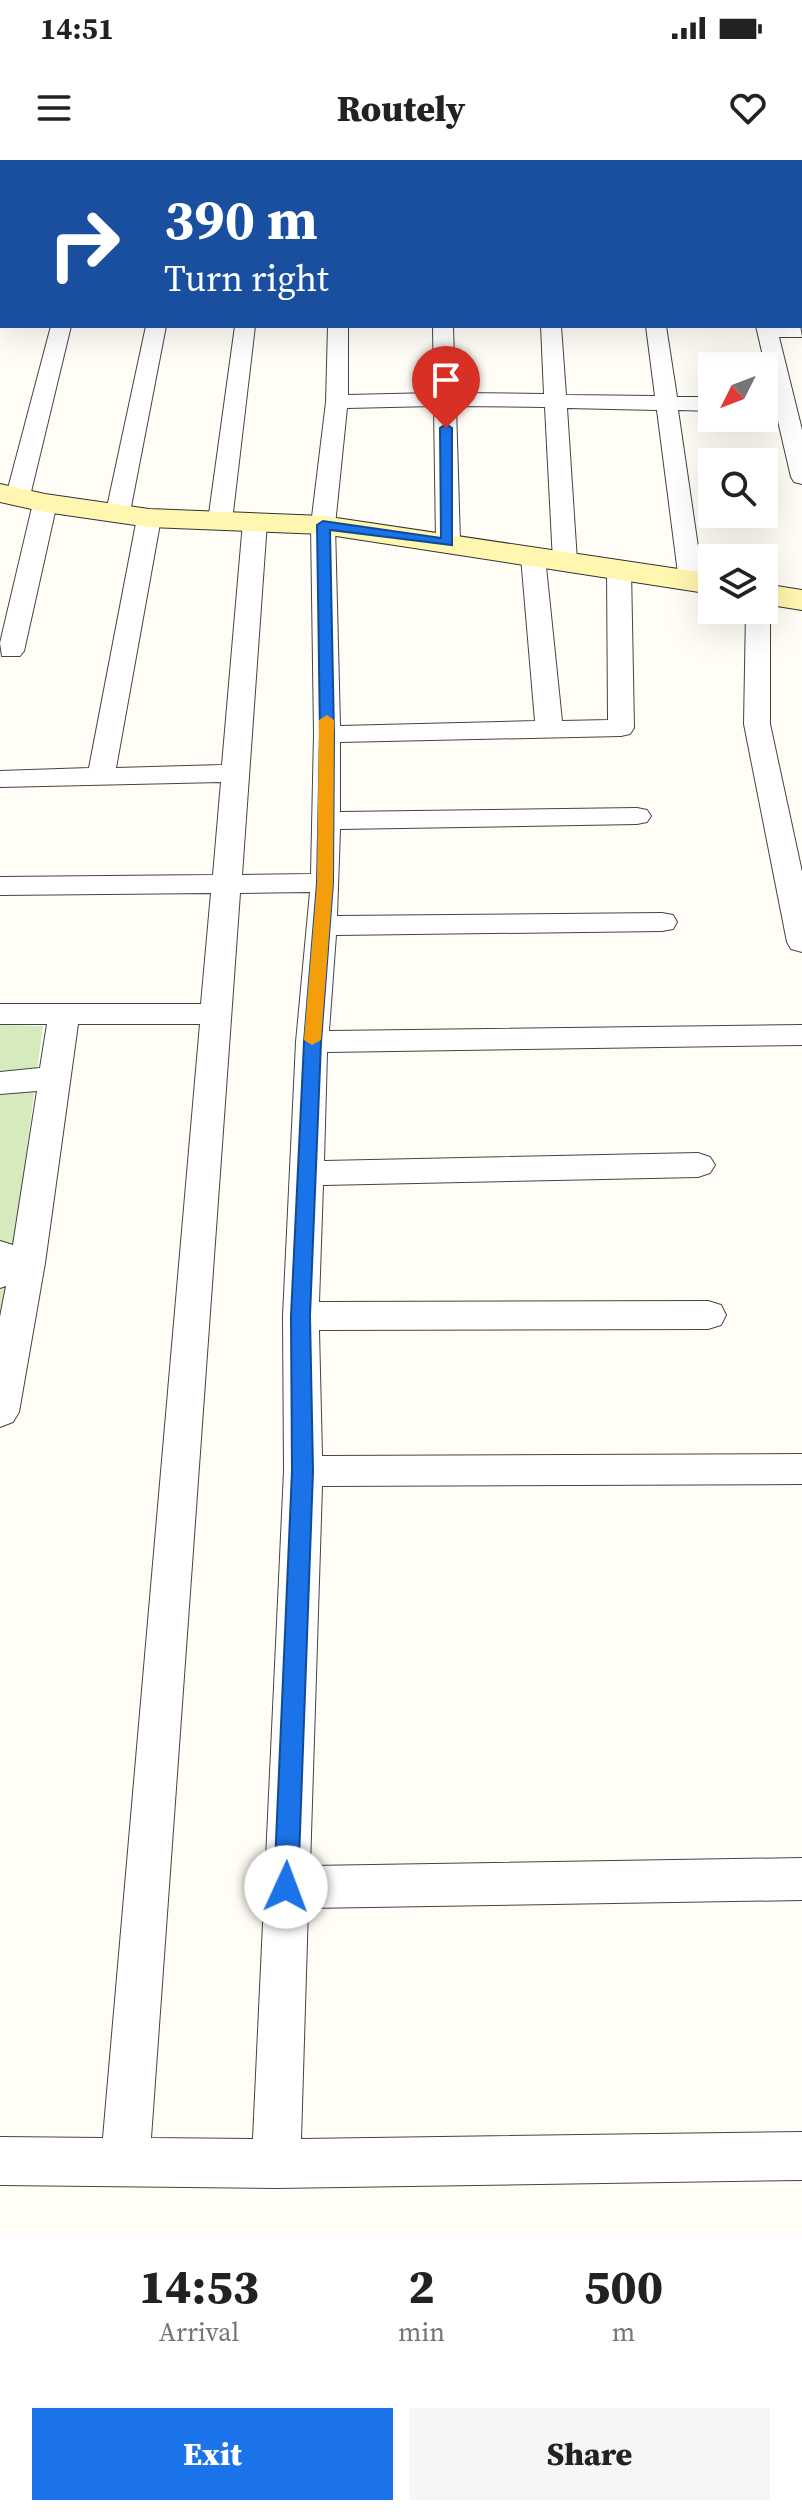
<!DOCTYPE html>
<html lang="en">
<head>
<meta charset="utf-8">
<style>
	body { margin:0; font-family:"Source Serif 4",serif; background:#f6f6f6; color:#222; height:100vh; display:flex; flex-direction:column; font-size:30px; white-space:nowrap }
	* { box-sizing:border-box; margin:0 }
	p { font-size:26px; color:#767676 }
	.icon { flex:none; width:44px; height:44px; fill:none; stroke:currentColor; stroke-width:2; stroke-linecap:round; stroke-linejoin:round }
	.map { position:relative; height:2076px; overflow:hidden }
	.sheet { display:flex; flex-direction:column; background:#fff; flex:1 }
	.sheet>* { flex:none }
	.banner { position:absolute; left:0px; top:0px; width:802px; height:168px; box-shadow:0 8px 32px #0002; background:#1a4fa0; color:#fff; overflow:hidden }
	.needle { width:52px; rotate:228deg }
	.fabs { position:absolute; left:698px; top:192px; display:grid; gap:16px }
	.fabs a { display:grid; place-items:center; width:80px; height:80px; border-radius:0px; background:#fff; box-shadow:0 8px 32px #0002; font-size:40px }
	.pin { position:absolute; display:grid; place-items:center; width:68px; height:68px; color:#fff; margin:-82px -34px; border-radius:50% 50% 50% 0; rotate:-45deg; box-shadow:0 0 8px #0007 }
	.pin .icon { rotate:45deg }
	.me { position:absolute; width:88px; margin:-44px; rotate:2deg; stroke-linejoin:round; filter:drop-shadow(0 0 6px #0008) }
	.turn { display:flex; align-items:center; gap:28px; height:168px; padding:0 32px; font-size:36px }
	.turn .icon { width:104px; height:104px; stroke-width:2.5 }
	.turn b { display:block; font-size:56px; line-height:68px }
	.eta { display:flex; justify-content:space-evenly; align-items:center; height:136px; text-align:center }
	.eta b { font-size:48px; font-weight:800; line-height:56px }
	.primary-button { display:flex; gap:16px; margin-top:auto; padding:16px 32px }
	.primary-button a { flex:1; height:92px; border-radius:0px; background:#1a73e8; color:#fff; font-size:32px; font-weight:800; line-height:92px; text-align:center }
	.primary-button a+a { background:#f6f6f6; color:#222 }
	.status { display:flex; justify-content:space-between; align-items:center; height:56px; padding:0 40px; background:#fff; direction:ltr }
	.status svg { height:22px; fill:currentColor }
	header { display:flex; justify-content:space-between; align-items:center; height:104px; padding:0 32px; background:#fff; font-size:36px; font-weight:800 }
	.map>svg:first-child { display:block }
</style>
</head>
<body>
<div class="status"><b>14:51</b><svg viewBox="0 0 49 12"><path d="M0 12V9h3v3zM5 12V6h3v6zM10 12V3h3v9zM15 12V0h3v12zM26 1h20v11H26zM47 4h2v5h-2z"/></svg></div>
<header><svg class="icon" aria-label="menu" viewBox="0 0 24 24"><path d="M4 6h16M4 12h16M4 18h16"/></svg>Routely<svg class="icon" aria-label="heart" viewBox="0 0 24 24"><path d="M12 20l-8-8c-3-5 5-10 8-4 3-6 11-1 8 4z"/></svg></header>
<div class="map">
<svg width="802" height="2076" viewBox="0 0 802 2076">
	<rect width="100%" height="100%" fill="#fffdf5"/>
	<path fill="#d5ebbd" d="M0 865 43 866 0 1192Z"/>
	<g fill="none" stroke-linecap="round" stroke-linejoin="round">
		<defs>
			<g id="street">
				<rect x="303" y="0" width="18" height="2"/>
				<rect x="395" y="0" width="18" height="2"/>
				<rect x="542" y="0" width="18" height="2"/>
				<path d="M733 0H751L752 2H734Z"/>
				<path d="M2 63V80L0 81V64Z"/>
				<rect x="800" y="81" width="2" height="12"/>
				<rect x="800" y="122" width="2" height="12"/>
				<rect x="0" y="124" width="2" height="12"/>
				<path d="M800 165 802 177H779L802 270V324L794 322 791 317 756 166Z"/>
				<path d="M51 166H71L30 336 26 341H10L6 336Z"/>
				<path d="M146 166H166L130 352 126 357H110L106 352Z"/>
				<path d="M235 166H255L232 361 228 366H212L208 361Z"/>
				<path d="M328 166H348V235L434 233 433 166H453L455 233 544 234 541 166H561L566 235 655 236 646 166H666L677 237H712V251L678 250 703 421 700 426H682L679 421 657 250 567 248 577 401 574 406H556L553 401 545 247 456 246 460 382 456 387H440L436 382 434 246 347 248 335 365 340 566 535 561 521 397 524 392H542L545 397 562 561 608 560 607 410 610 405H628L631 410 634 568 630 574 621 576 340 582V652L637 648 647 650 651 656 647 662 637 664 340 669 337 756 662 753 673 755 677 762 673 769 662 771 336 775 329 871 802 865V885L327 892 324 1001 698 993 710 997 715 1005 710 1013 698 1017 323 1025 319 1142 708 1141 721 1145 726 1155 721 1165 708 1169 319 1170 322 1296 802 1294V1324L322 1326 310 1706 802 1698V1740L308 1748 301 1979 802 1972V2020L276 2028 0 2025V1977L103 1978 200 864H78L45 1103 19 1252 13 1262 0 1267V1157L6 1126 0 1128V1081L13 1085 37 931 0 934V912L40 908 47 864H0V844H201L211 733 0 735V717L213 715 221 622 0 627V611L89 608 137 358 141 353H157L161 358 116 608 222 605 243 362 247 357H263L267 362 242 715 311 714 314 574 311 365 326 242ZM310 732 296 882 283 1156 284 1311 253 1979 151 1978 240 733Z"/>
				<path d="M45 336 53 338 57 343 24 491 20 496H2L0 483 33 343 37 338Z"/>
				<path d="M764 444 770 450V564L802 712V792L791 789 787 782 744 564 746 450H764Z"/>
			</g>
			<g id="secondary">
				<rect x="800" y="23" width="2" height="14"/>
				<rect x="0" y="24" width="2" height="14"/>
				<path d="M0 324 45 334 149 349 323 356 712 414V434L323 374 149 367 45 352 0 342Z"/>
				<path d="M764 424 802 430V450L764 444Z"/>
			</g>
		</defs>
		<use href="#street" stroke="#444" stroke-width="2"/>
		<use href="#secondary" stroke="#333" stroke-width="2"/>
		<use href="#street" fill="#fff" fill-rule="evenodd"/>
		<use href="#secondary" fill="#fff6b0" fill-rule="evenodd"/>
	</g>
	<path fill="#1a73e8" stroke="#114b97" stroke-width="2" d="M446 264 452 268V385L330 370 334 574 333 723 321 882 310 1156 313 1311 298 1727 295 1735 286 1738 278 1735 274 1727 292 1311 291 1156 304 882 317 723 320 574 317 365 323 361 441 378 440 268Z"/>
	<path fill="#f59e0b" d="M327 555 334 560 333 723 321 880 312 885 304 880 317 723 319 560Z"/>
</svg>
<div class="fabs">
<a><svg class="needle" viewBox="-14 -14 28 28"><path d="M0-13l5 13h-10z" fill="#e53935"/><path d="M0 13l5-13h-10z" fill="#767676"/></svg></a>
<a><svg class="icon" aria-label="search" viewBox="0 0 24 24"><circle cx="10" cy="10" r="6"/><path d="M15 15l6 6"/></svg></a>
<a><svg class="icon" aria-label="layers" viewBox="0 0 24 24"><path d="M12 4l9 5-9 5-9-5zM3 14l9 5 9-5"/></svg></a>
</div>
<div class="pin" style="left:446px;top:268px;background:#d93025"><svg class="icon" aria-label="arrive" viewBox="0 0 24 24"><path d="M6 21V4h12l-3 4 3 4H6"/></svg></div>
<svg class="me" style="left:286px;top:1727px" viewBox="-20 -20 40 40"><circle r="19" fill="#fff"/><path d="M0-13L10 11 0 6-10 11z" fill="#1a73e8"/></svg>
<div class="banner">
<div class="turn"><svg class="icon" aria-label="right" viewBox="0 0 24 24"><path d="M7 20v-9h11M14 6l5 5-5 5"/></svg><div><b>390 m</b>Turn right</div></div>
</div>
</div>
<section class="sheet">
<div class="eta">
<div><b>14:53</b><p>Arrival</p></div>
<div><b>2</b><p>min</p></div>
<div><b>500</b><p>m</p></div>
</div>
<div class="primary-button"><a>Exit</a><a>Share</a></div>
</section>
</body>
</html>
